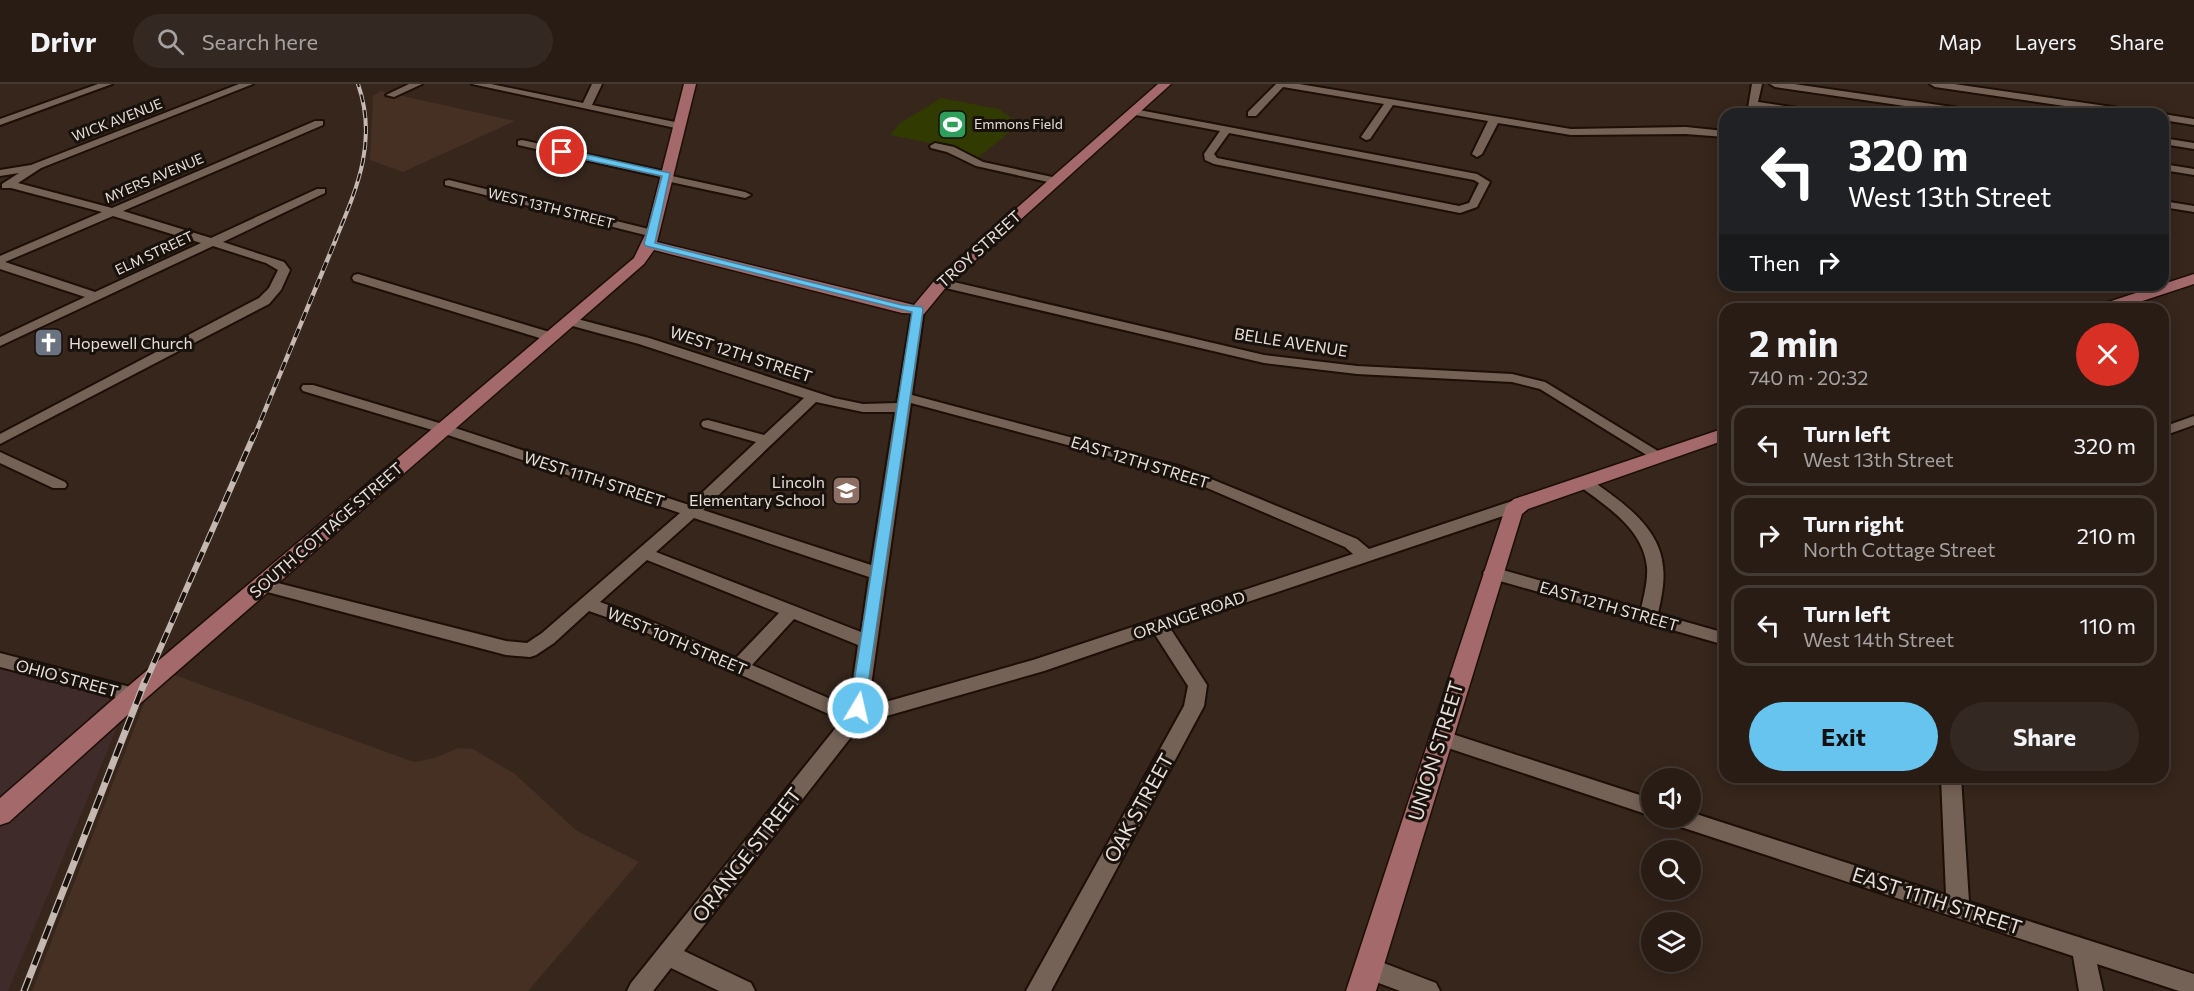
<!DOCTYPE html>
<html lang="en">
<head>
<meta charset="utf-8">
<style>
	body { margin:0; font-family:Commissioner,sans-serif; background:#342922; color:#f1f3f6; height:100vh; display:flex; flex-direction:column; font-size:22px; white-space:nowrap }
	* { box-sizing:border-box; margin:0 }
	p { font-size:20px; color:#a5a1a0 }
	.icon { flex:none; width:33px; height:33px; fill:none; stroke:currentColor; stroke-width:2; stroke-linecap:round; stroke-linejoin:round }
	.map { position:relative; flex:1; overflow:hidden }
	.panel { position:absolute; left:1719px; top:219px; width:450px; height:480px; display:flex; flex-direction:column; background:#281c15; border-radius:18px; box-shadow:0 3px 15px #0003,0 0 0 2px #443a34 }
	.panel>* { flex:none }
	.hud { position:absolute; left:1719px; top:24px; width:450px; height:183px; border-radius:18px; box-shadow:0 3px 15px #0003,0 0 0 2px #443a34; background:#202124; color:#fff; overflow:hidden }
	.tools { position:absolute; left:1641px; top:684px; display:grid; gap:12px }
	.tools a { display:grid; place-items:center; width:60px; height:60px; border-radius:50%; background:#281c15; box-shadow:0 3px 15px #0003,0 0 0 2px #443a34; font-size:30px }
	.pin { position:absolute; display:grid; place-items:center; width:51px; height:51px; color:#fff; margin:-26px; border:3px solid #fff; border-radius:50%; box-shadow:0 2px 6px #0007 }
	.me { position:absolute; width:66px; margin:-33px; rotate:9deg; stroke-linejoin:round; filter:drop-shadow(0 0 4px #0008) }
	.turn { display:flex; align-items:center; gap:21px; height:126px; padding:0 30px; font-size:27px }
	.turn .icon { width:78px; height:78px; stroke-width:2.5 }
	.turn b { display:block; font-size:42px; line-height:51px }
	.then { display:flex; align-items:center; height:57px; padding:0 30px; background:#0003; gap:12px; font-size:22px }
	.round { display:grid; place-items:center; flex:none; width:63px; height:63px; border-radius:32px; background:#342922 }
	.overview { display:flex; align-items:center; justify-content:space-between; height:102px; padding:0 30px }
	h1 { font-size:36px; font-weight:700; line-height:45px }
	.cta { display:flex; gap:12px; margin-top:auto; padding:12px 30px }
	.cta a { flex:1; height:69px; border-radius:36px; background:#66c4ef; color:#111; font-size:24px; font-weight:700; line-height:69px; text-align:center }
	.cta a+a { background:#342922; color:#f1f3f6 }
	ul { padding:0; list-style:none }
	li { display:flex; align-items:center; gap:18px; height:81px; margin:0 12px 9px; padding:0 18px; border:3px solid #443a34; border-radius:18px }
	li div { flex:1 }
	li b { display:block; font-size:22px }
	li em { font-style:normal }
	header { display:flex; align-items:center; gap:36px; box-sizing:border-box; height:84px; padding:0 30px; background:#281c15; border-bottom:2px solid #443a34 }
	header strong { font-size:28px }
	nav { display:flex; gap:33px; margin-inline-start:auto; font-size:21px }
	.search { width:420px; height:54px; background:#342922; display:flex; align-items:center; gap:15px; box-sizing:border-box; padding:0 21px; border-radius:33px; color:#a5a1a0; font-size:22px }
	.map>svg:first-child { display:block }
</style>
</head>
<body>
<header>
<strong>Drivr</strong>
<div class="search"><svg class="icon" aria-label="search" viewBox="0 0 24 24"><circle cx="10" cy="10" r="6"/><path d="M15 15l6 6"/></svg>Search here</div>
<nav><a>Map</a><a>Layers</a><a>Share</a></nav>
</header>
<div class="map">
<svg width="2194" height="907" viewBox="0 0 2194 907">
	<rect width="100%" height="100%" fill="#36261c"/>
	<path fill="#3f2b2a" d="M0 571 132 607 8 907H0Z"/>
	<g fill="#463024">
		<path d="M381 7 515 37 403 88 370 76 373 12Z"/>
		<path d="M169 589 414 678 435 674 458 664 473 665 515 690 577 747 639 778 528 907H32L148 609Z"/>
	</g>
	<path fill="#313a00" d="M941 14 999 25 1020 40 975 76 959 65 890 51 900 39Z"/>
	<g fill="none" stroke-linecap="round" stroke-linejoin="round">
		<defs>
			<g id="minor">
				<path d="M98 0H112L0 41V35Z"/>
				<path d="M239 0H253L41 84 18 99 112 124 315 37H323V41L123 127 211 154 317 105H325V109L223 158 284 178 290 186 281 206 269 220 0 360V350L259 214 269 204 278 186 266 179 213 162 0 262V253L85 213 0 185V172L102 128 11 104H2V100L19 89 0 92V86L31 81ZM113 132 201 159 95 208 5 178Z"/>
				<path d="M409 0H422L394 13 386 11Z"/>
				<path d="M472 0H491L583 19 592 0H602L592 21 680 39 685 42 680 45Z"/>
				<path d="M1276 0H1299L1571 45 1686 43 1725 47V53L1686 50 1571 51 1498 39 1482 70 1477 73 1472 70 1488 37 1393 21 1370 55 1366 56 1361 53 1384 20 1283 3 1256 32H1248V28Z"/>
				<path d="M1752 0H1762L1758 18 1817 27 1822 30H1798L1757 24 1755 30H1747Z"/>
				<path d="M1770 0H1794L1980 27 1985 30H1960L1775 3Z"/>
				<path d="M1930 0H1954L2140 27 2145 30H2120L1935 3Z"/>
				<path d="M1134 25 1477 90 1490 98 1477 123 1460 129 1214 80 1205 76 1204 70 1220 47 1130 30 1129 28ZM1229 49 1474 96 1479 99 1469 119 1459 122 1217 74 1214 70Z"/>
				<path d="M2163 30 2194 35V41L2163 36Z"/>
				<path d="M2163 54 2194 59V65L2163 60Z"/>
				<path d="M522 56 667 88 671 89 672 92 745 108 751 111 745 114 666 97 662 96 661 93 518 61V57Z"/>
				<path d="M935 59 954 63 983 78 1057 94 1062 97 1057 100 976 82 947 68 931 64 930 62Z"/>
				<path d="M2163 80 2194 85V91L2163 86Z"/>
				<path d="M449 96 657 147 659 149 653 153 445 101V97Z"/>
				<path d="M2163 117 2194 122V128L2163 123Z"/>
				<path d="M358 190 556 250 558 253 556 256H546L354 197 352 194 354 191Z"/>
				<path d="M941 195 1264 271 1357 282 1512 290 1545 298 1666 372 1658 377 1653 375 1540 305 1512 298 1357 290 1264 279 937 202 935 199Z"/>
				<path d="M918 222 924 226 912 311 1182 383 1357 455 1369 465 1515 416 1521 415 1529 420 1527 424 1170 544 1207 601 1204 622 1051 907H1026L1184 622 1188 602 1154 549 1044 587 862 639 684 867 751 899 755 907H719L671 884 653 907H627L631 899 842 636 629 541 589 527 554 559 536 571 530 573 506 571 256 505 253 501 256 497 262 495 506 557 527 559 542 549 680 429 439 348 303 307 301 304 303 301H313L449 342 689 421 756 358 703 343 701 340 703 337 708 336 764 351 804 314 639 260 565 240 563 237 565 234 570 233 649 254 834 314 863 320 897 319 912 226ZM816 318 863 328H895L871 481 703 426ZM911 319 1172 389 1345 463 1353 470 1033 576 868 623ZM694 434 869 493 861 548 656 468ZM647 476 779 529 736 574 641 533 600 518ZM794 535 858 561 849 623 752 581Z"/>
				<path d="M2194 332V341L2163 352V343Z"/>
				<path d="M0 368 65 398 67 401 65 404H53L0 379Z"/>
				<path d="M1584 393 1590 395C1620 417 1660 442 1663 483 1665 498 1661 515 1658 530L1725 549V561L1486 493 1483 489 1486 485 1492 483 1641 525C1644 511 1648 497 1647 483 1643 444 1606 422 1578 401L1576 398Z"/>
				<path d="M0 569 134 604 141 606 143 611 141 616 134 618 0 583Z"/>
				<path d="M1440 646 1652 715V732L1433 659 1430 654 1433 649Z"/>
				<path d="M1941 693H1961L1969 818 2194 890V907H2179L2097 880 2103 907H2079L2073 872 1681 743 1674 740 1671 734H1690V728L1946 811Z"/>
				<path d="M1368 873 1436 899 1440 907H1400L1360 892 1356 884 1360 876Z"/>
			</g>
			<g id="major">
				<path d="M684 0H696L657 158 914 221 935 196 1158 0H1171L947 202 924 230 902 229 654 166 644 180 143 617 9 738 0 741V714L125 605 634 174 646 149Z"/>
				<path d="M2194 190V200L2118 225H2094L2096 222Z"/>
				<path d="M1725 344V356L1528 425 1522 430 1376 907H1346L1506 422 1514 415Z"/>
			</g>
		</defs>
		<use href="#minor" stroke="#1d0e06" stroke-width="4"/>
		<use href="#major" stroke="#1d0e06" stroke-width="3"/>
		<use href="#minor" fill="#756257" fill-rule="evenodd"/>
		<use href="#major" fill="#a4696b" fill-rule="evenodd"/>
		<defs>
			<path id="rail-far3" d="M335 157C357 104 378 57 358 0"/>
			<path id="rail-far2" d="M254 353 336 155"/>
			<path id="rail-far1" d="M145 599 254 351"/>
			<path id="rail" d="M24 907 145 597"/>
		</defs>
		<use href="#rail-far3" stroke="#c4b8b1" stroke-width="4"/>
		<use href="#rail-far2" stroke="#c4b8b1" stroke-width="4.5"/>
		<use href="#rail-far1" stroke="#c4b8b1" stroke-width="6"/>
		<use href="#rail" stroke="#c4b8b1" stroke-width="7"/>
		<use href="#rail-far3" stroke="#18110c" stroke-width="2" stroke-dasharray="8" stroke-linecap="butt"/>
		<use href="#rail-far2" stroke="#18110c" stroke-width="3" stroke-dasharray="9" stroke-linecap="butt"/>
		<use href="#rail-far1" stroke="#18110c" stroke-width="4" stroke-dasharray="11" stroke-linecap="butt"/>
		<use href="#rail" stroke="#18110c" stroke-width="4.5" stroke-dasharray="14" stroke-linecap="butt"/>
	</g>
	<path fill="#66c4ef" stroke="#427f9b" stroke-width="1.5" d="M562 65 670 89 655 159 902 221 922 223 923 226 864 628H853L850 624 912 228 646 162 644 160 662 92 559 70V66Z"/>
	<defs>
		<symbol id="stadium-square" viewBox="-11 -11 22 22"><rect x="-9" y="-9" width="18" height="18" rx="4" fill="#2e9e5b" stroke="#18110c"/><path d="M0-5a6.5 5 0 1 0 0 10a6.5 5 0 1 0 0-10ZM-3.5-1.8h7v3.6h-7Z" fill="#fff"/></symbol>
		<symbol id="church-square" viewBox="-11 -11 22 22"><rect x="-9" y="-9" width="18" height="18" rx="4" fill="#6b7280" stroke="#18110c"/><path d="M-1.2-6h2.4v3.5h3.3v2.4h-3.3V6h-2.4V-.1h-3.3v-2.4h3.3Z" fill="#fff"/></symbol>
		<symbol id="school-square" viewBox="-11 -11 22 22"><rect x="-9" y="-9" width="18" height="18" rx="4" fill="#8d6e63" stroke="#18110c"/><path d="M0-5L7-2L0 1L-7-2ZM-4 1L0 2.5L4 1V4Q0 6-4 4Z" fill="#fff"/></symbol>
	</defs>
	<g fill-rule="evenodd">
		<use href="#stadium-square" x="936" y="24" width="33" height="33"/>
		<use href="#church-square" x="32" y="242" width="33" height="33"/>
		<use href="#school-square" x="830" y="390" width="33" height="33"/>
	</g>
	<g text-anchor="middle" stroke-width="6" stroke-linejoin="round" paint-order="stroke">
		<g font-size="14" fill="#e9ded8" stroke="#18110c">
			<text transform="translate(117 36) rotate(-21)" y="5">WICK AVENUE</text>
			<text transform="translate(154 94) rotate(-23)" y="5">MYERS AVENUE</text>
			<text transform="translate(551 124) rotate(14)" y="5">WEST 13TH STREET</text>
			<text transform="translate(154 169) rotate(-25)" y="5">ELM STREET</text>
		</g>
		<g font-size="14" fill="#e9ded8" stroke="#18110c" text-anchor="start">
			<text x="974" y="45">Emmons Field</text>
		</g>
		<g font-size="16" fill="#e9ded8" stroke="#18110c">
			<text transform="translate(979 165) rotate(-42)" y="6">TROY STREET</text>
			<text transform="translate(1291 258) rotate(9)" y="6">BELLE AVENUE</text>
			<text transform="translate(741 270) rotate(18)" y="6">WEST 12TH STREET</text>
			<text transform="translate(1140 378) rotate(17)" y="6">EAST 12TH STREET</text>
			<text transform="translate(594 395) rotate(18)" y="6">WEST 11TH STREET</text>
			<text transform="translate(326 446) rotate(-41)" y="6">SOUTH COTTAGE STREET</text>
			<text transform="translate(1609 522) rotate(16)" y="6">EAST 12TH STREET</text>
			<text transform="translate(1189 531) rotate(-19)" y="6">ORANGE ROAD</text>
			<text transform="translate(677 557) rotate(23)" y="6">WEST 10TH STREET</text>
			<text transform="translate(67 594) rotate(15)" y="6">OHIO STREET</text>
		</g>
		<g font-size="16" fill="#e9ded8" stroke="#18110c" text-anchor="start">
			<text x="69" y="265">Hopewell Church</text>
			<text x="825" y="404" text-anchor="end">Lincoln<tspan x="825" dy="18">Elementary School</tspan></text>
		</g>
		<g font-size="20" fill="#e9ded8" stroke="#18110c">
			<text transform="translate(1436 667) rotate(-73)" y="7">UNION STREET</text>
			<text transform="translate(1139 724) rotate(-61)" y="7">OAK STREET</text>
			<text transform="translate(747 771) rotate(-52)" y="7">ORANGE STREET</text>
			<text transform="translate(1937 817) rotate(18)" y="7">EAST 11TH STREET</text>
		</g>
	</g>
</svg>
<div class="tools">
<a><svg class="icon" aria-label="sound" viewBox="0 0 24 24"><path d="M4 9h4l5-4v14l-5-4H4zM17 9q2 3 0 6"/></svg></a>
<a><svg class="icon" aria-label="search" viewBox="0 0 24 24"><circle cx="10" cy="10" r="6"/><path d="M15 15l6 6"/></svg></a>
<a><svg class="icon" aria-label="layers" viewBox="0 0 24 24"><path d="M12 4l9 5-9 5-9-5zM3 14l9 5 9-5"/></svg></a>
</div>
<div class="pin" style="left:562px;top:68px;background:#d93025"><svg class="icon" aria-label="arrive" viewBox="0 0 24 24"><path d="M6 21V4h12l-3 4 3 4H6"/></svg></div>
<svg class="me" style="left:858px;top:624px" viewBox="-20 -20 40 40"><circle r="17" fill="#66c4ef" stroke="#fff" stroke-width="3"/><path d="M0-11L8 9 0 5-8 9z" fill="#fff"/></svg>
<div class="hud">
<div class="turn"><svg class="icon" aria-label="left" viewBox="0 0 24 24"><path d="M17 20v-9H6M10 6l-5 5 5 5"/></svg><div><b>320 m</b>West 13th Street</div></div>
<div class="then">Then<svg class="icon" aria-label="right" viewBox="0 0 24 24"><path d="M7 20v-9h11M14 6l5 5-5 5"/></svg></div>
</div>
<section class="panel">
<div class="overview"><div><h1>2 min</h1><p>740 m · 20:32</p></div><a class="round" style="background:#d93025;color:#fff"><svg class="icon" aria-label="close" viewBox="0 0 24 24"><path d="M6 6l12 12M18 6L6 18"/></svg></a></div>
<ul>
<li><svg class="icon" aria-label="left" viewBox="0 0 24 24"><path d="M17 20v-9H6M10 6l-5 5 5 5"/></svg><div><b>Turn left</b><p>West 13th Street</p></div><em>320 m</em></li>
<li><svg class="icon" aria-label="right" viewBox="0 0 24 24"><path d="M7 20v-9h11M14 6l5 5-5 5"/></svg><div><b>Turn right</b><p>North Cottage Street</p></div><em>210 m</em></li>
<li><svg class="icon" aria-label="left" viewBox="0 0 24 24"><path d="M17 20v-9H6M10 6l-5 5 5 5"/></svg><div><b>Turn left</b><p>West 14th Street</p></div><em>110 m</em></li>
</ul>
<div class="cta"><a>Exit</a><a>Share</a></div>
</section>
</div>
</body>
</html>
